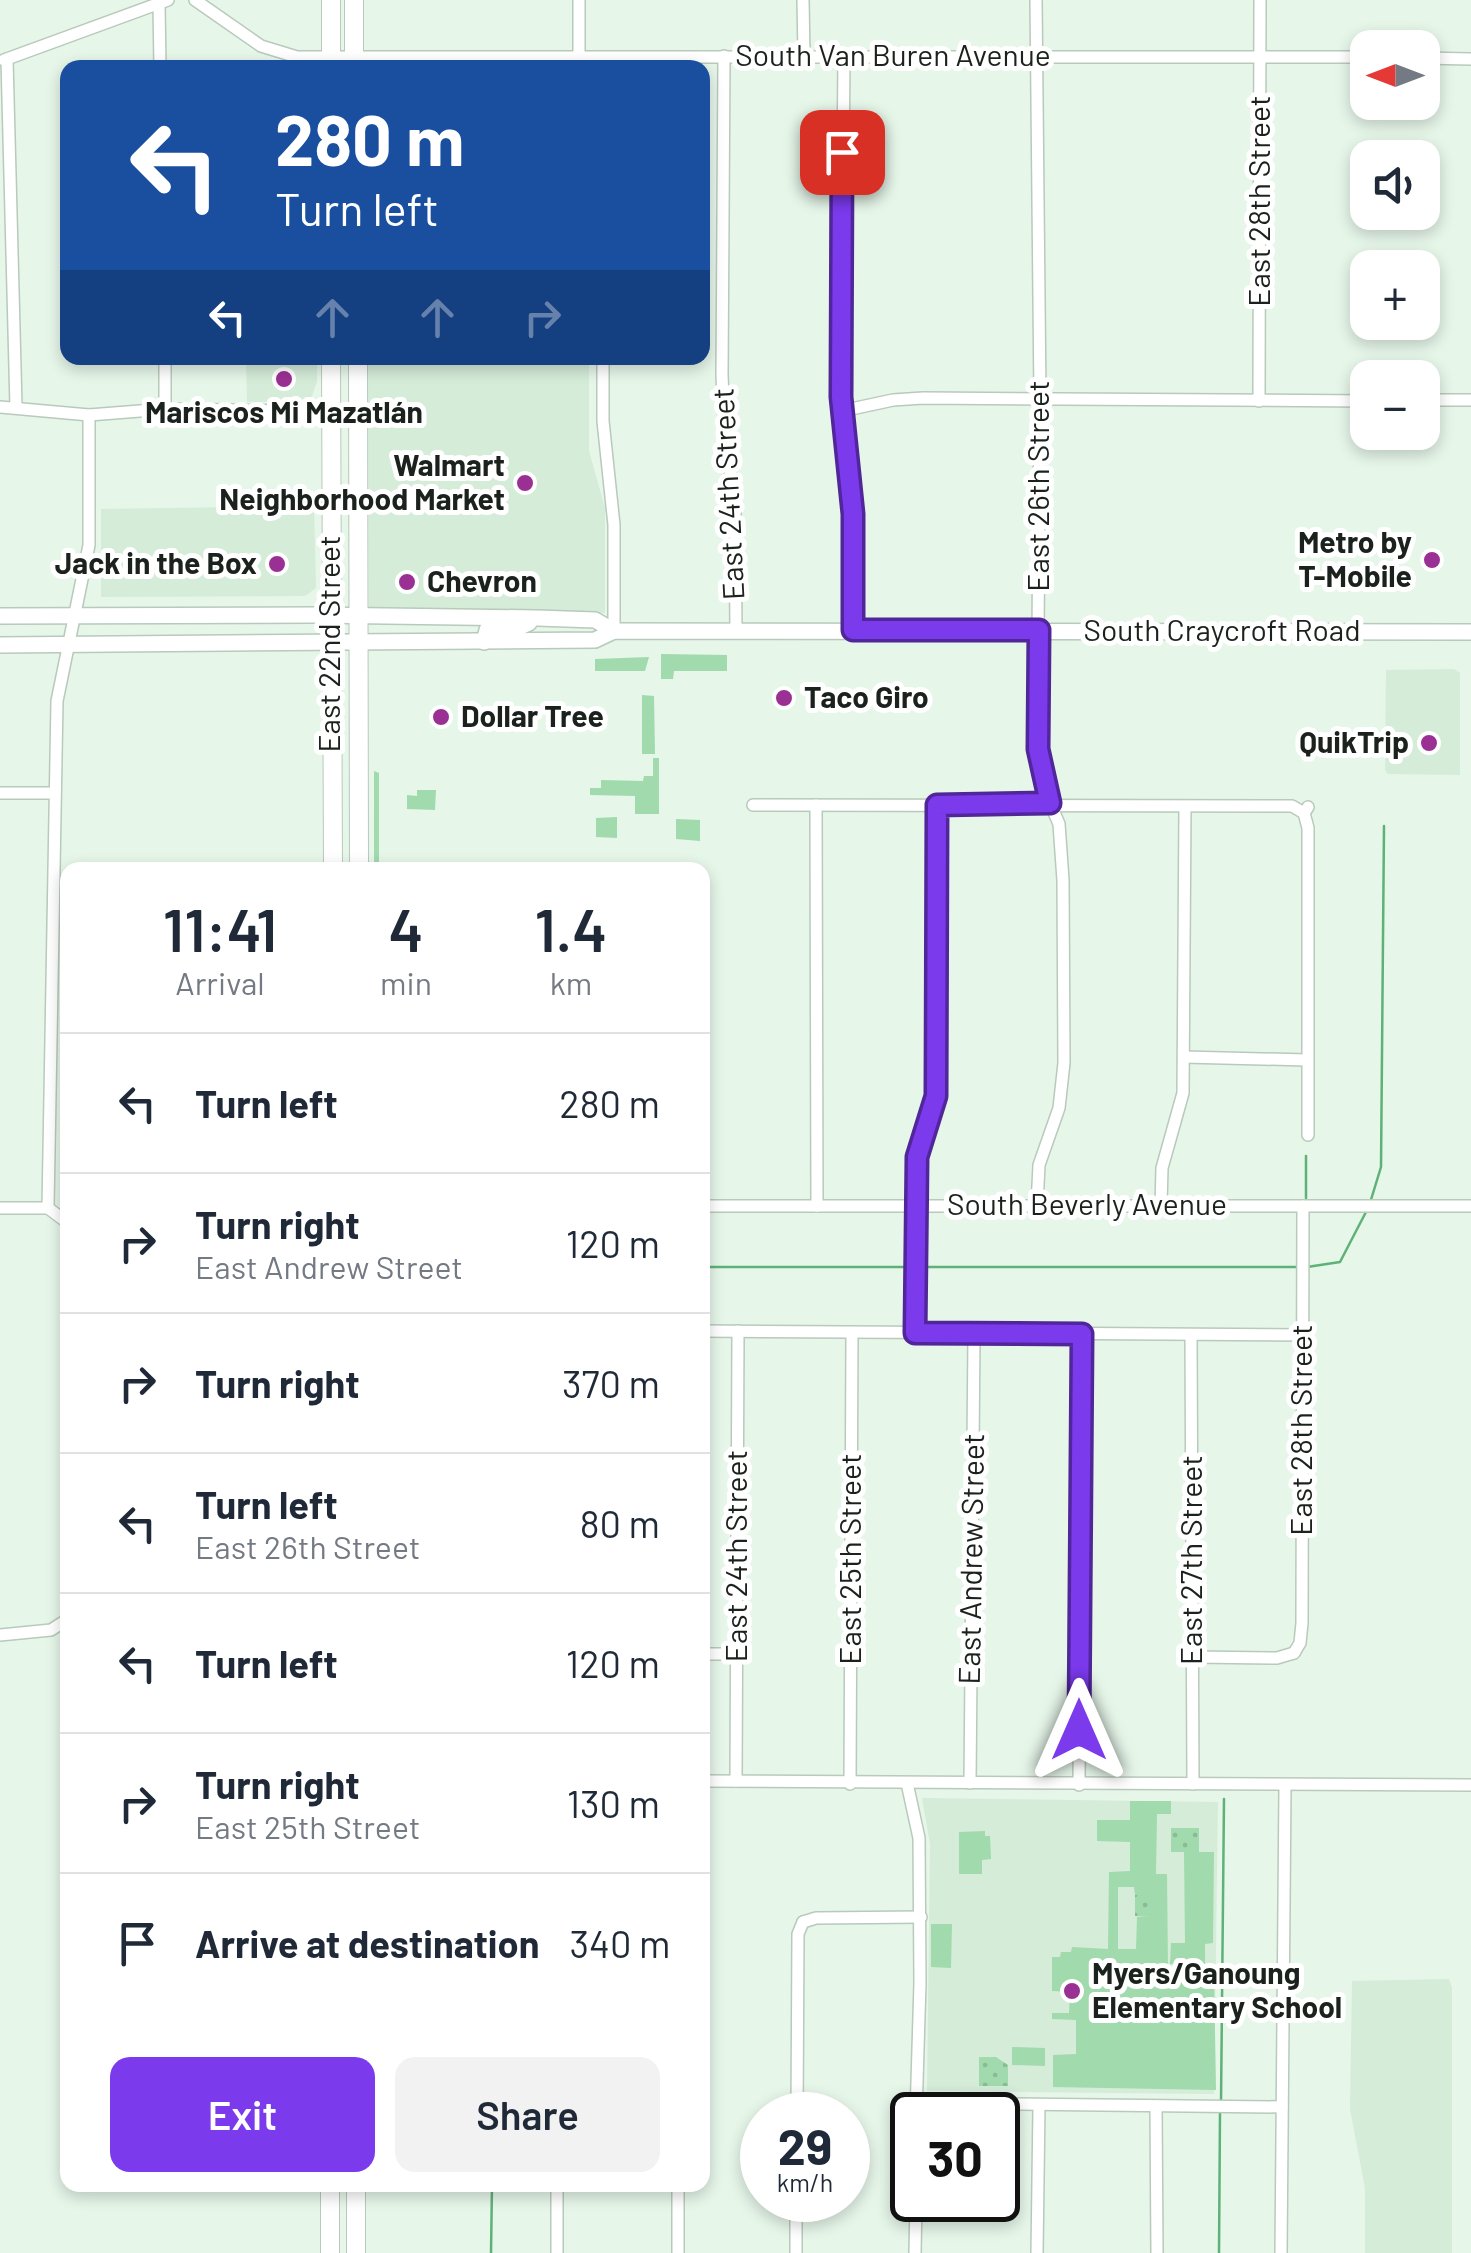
<!DOCTYPE html>
<html lang="en">
<head>
<meta charset="utf-8">
<style>
	body { margin:0; font-family:Barlow,sans-serif; background:#f2f2f3; color:#1f2937; height:100vh; display:flex; flex-direction:column; font-size:38px; white-space:nowrap }
	* { box-sizing:border-box; margin:0 }
	p { font-size:32px; color:#747a83 }
	.icon { flex:none; width:55px; height:55px; fill:none; stroke:currentColor; stroke-width:2; stroke-linecap:round; stroke-linejoin:round }
	.map { position:relative; flex:1; overflow:hidden }
	.details { position:absolute; left:60px; top:862px; width:650px; height:1330px; display:flex; flex-direction:column; background:#fff; border-radius:20px; box-shadow:0 5px 15px #0003 }
	.details>* { flex:none }
	.hud { position:absolute; left:60px; top:60px; width:650px; height:305px; border-radius:20px; box-shadow:0 5px 15px #0003; background:#1a4fa0; color:#fff; overflow:hidden }
	.needle { width:65px; rotate:270deg }
	.buttons { position:absolute; left:1350px; top:30px; display:grid; gap:20px }
	.buttons a { display:grid; place-items:center; width:90px; height:90px; border-radius:20px; background:#fff; box-shadow:0 5px 15px #0003; font-size:50px }
	.speed { position:absolute; left:740px; top:2092px; display:flex; gap:20px; font-size:50px; font-weight:700; text-align:center }
	.speed>* { display:grid; place-content:center; width:130px; height:130px; border-radius:50%; background:#fff; box-shadow:0 5px 15px #0003; line-height:1 }
	.speed small { font-size:25px; font-weight:400 }
	.speed .limit { border:5px solid #111; border-radius:15px; background:#fff; color:#111 }
	.pin { position:absolute; display:grid; place-items:center; width:85px; height:85px; color:#fff; margin:-42px; border-radius:20px; box-shadow:0 5px 15px #0006 }
	.me { position:absolute; width:110px; margin:-55px; rotate:0deg; stroke-linejoin:round; filter:drop-shadow(0 0 8px #0008) }
	.turn { display:flex; align-items:center; gap:35px; height:210px; padding:0 50px; font-size:45px }
	.turn .icon { width:130px; height:130px; stroke-width:2.5 }
	.turn b { display:block; font-size:70px; line-height:85px }
	.lanes { display:flex; align-items:center; height:95px; padding:0 50px; background:#0003; justify-content:center; gap:50px; direction:ltr }
	.lanes .off { opacity:.35 }
	.eta { display:flex; justify-content:space-evenly; align-items:center; height:170px; text-align:center }
	.eta b { font-size:60px; font-weight:600; line-height:70px }
	.primary-button { display:flex; gap:20px; margin-top:auto; padding:20px 50px }
	.primary-button a { flex:1; height:115px; border-radius:20px; background:#7c3aed; color:#fff; font-size:40px; font-weight:600; line-height:115px; text-align:center }
	.primary-button a+a { background:#f2f2f3; color:#1f2937 }
	ul { padding:0; list-style:none }
	li { display:flex; align-items:center; gap:30px; height:140px; padding:0 50px; border-top:2px solid #e0e1e3 }
	li div { flex:1 }
	li b { display:block; font-size:38px }
	li em { font-style:normal }
	.map>svg:first-child { display:block }
</style>
</head>
<body>
<div class="map">
<svg width="1471" height="2253" viewBox="0 0 1471 2253">
	<defs>
		<pattern id="park-dots" width="8" height="8" patternUnits="userSpaceOnUse" patternTransform="scale(2.5)"><rect width="8" height="8" fill="#a0daad"/><path d="M2 2h.1M6 6h.1" fill="none" stroke="#89bb94" stroke-width="1.8" stroke-linecap="round"/></pattern>
	</defs>
	<rect width="100%" height="100%" fill="#e6f6e9"/>
	<g fill="#d5ecd9">
		<path d="M246 358H317V382L310 401 247 402Z"/>
		<path d="M368 358H589V451L605 508V613L369 609Z"/>
		<path d="M314 506 316 588 305 596 101 597V509Z"/>
		<path d="M1454 669 1460 673V775L1388 774 1385 770 1386 670Z"/>
		<path d="M922 1798 1218 1802 1214 2094 927 2091 930 1844Z"/>
		<path d="M1449 1979 1452 1988V2253H1365V2188L1350 2109 1352 1981Z"/>
	</g>
	<g fill="#a0daad" fill-rule="evenodd">
		<path d="M661 654 727 655V671H674L673 679H661Z"/>
		<path d="M649 657 645 671H595V659Z"/>
		<path d="M642 695 654 696 655 754H642Z"/>
		<path d="M653 758H659V814H635V796L590 795V788H601V780L643 781 644 776H653Z"/>
		<path d="M374 771 379 773V870H374Z"/>
		<path d="M417 790H436L435 810 407 809V795L417 796Z"/>
		<path d="M617 817V838L596 837V818Z"/>
		<path d="M676 819 700 820V841L676 839Z"/>
		<path d="M1130 1801H1171V1814H1157L1156 1874H1167L1168 1969 1214 1972 1216 2090 1053 2087V2055L1076 2054V2020L1052 2019V2013H1069L1070 1992 1052 1991V1957H1060L1061 1952H1071L1072 1947 1108 1949 1109 1872 1130 1871V1842L1097 1841V1820H1130ZM1118 1887H1134L1135 1895H1153V1916L1137 1917 1136 1949H1118Z"/>
		<path d="M985 1831V1836H990L991 1859 982 1860V1874H959V1832Z"/>
		<path d="M1184 1852H1214L1213 1943 1205 1944V1965L1170 1964 1171 1943H1185Z"/>
		<path d="M931 1924H952L951 1968 931 1967Z"/>
		<path d="M1012 2047 1045 2048V2066L1012 2065Z"/>
	</g>
	<g fill="url(#park-dots)">
		<rect x="1171" y="1828" width="28" height="24"/>
		<path d="M1135 1895H1153V1917L1135 1916Z"/>
		<path d="M979 2057H996L1008 2065V2086H979Z"/>
	</g>
	<g fill="none" stroke-linecap="round" stroke-linejoin="round">
		<g stroke="#5fb277" stroke-width="2.5">
			<path d="M1306 1198V1156"/>
			<path d="M1370 1203 1381 1167 1384 826"/>
			<path d="M702 1267H909"/>
			<path d="M922 1267H1299"/>
			<path d="M1307 1267 1340 1262 1367 1210"/>
			<path d="M1221 2103 1224 1799"/>
			<path d="M491 2253 492 2185"/>
			<path d="M1219 2253 1220 2111"/>
		</g>
		<defs>
			<g id="street">
				<path d="M195 0 261 46 297 57H1368"/>
				<path d="M579 0V57"/>
				<path d="M803 0 804 56"/>
				<path d="M1036 0 1040 399 1037 749 1050 803 1059 824 1063 880 1064 1063 1059 1108 1039 1165 1037 1205"/>
				<path d="M159 4 160 68"/>
				<path d="M724 56 722 375 724 419 735 509 736 632"/>
				<path d="M844 56 841 397 853 514V631"/>
				<path d="M1422 58 1471 59"/>
				<path d="M7 59 16 407"/>
				<path d="M4 60 168 0"/>
				<path d="M165 358V409"/>
				<path d="M603 358V421L614 525V631"/>
				<path d="M1422 400H1471"/>
				<path d="M1259 401 1260 0"/>
				<path d="M0 407 89 415 165 409 358 412"/>
				<path d="M842 411 893 400 923 398 1368 401"/>
				<path d="M0 793H55"/>
				<path d="M753 805 1292 806 1304 813"/>
				<path d="M816 805 817 1206"/>
				<path d="M1184 1057 1307 1060"/>
				<path d="M1308 1135V828L1304 813 1308 807"/>
				<path d="M1161 1205 1162 1168 1183 1093 1185 807"/>
				<path d="M702 1206H1471"/>
				<path d="M0 1208H48"/>
				<path d="M48 1208 57 701 89 545V415"/>
				<path d="M48 1208 68 1223"/>
				<path d="M702 1331 1302 1335"/>
				<path d="M915 1333 917 1157 936 1096 937 805"/>
				<path d="M1191 1335 1193 1784"/>
				<path d="M0 1635 51 1630 68 1619"/>
				<path d="M1294 1653 1300 1643 1302 1623 1303 1206"/>
				<path d="M702 1654H737"/>
				<path d="M1193 1657 1277 1658 1294 1653"/>
				<path d="M702 1781 1471 1785"/>
				<path d="M736 1781 738 1331"/>
				<path d="M907 1783 919 1838 920 1983 916 2115"/>
				<path d="M970 1783 974 1335"/>
				<path d="M850 1784 852 1333"/>
				<path d="M1079 1785 1082 1334"/>
				<path d="M803 1922 816 1918 921 1917"/>
				<path d="M916 2103 1282 2107"/>
				<path d="M1156 2106 1157 2253"/>
				<path d="M797 2115 798 1934 803 1922"/>
				<path d="M557 2253V2185"/>
				<path d="M678 2253V2185"/>
				<path d="M796 2253V2200"/>
				<path d="M915 2253 916 2200"/>
				<path d="M1037 2253 1039 2105"/>
				<path d="M1281 2253 1285 1786"/>
			</g>
			<g id="secondary">
				<path d="M0 616 315 615 537 618 595 620 614 631"/>
				<path d="M484 642 487 630 518 628 529 623"/>
				<path d="M0 645 595 640 614 631 1471 632"/>
			</g>
			<g id="primary">
				<path d="M331 0V68"/>
				<path d="M354 0V68"/>
				<path d="M331 358 333 870"/>
				<path d="M358 358 359 870"/>
				<path d="M330 2253V2185"/>
				<path d="M356 2253V2185"/>
			</g>
		</defs>
		<use href="#street" stroke="#b9c9bc" stroke-width="14"/>
		<use href="#secondary" stroke="#b9c9bc" stroke-width="18"/>
		<use href="#primary" stroke="#b9c9bc" stroke-width="20"/>
		<use href="#street" stroke="#fff" stroke-width="11"/>
		<use href="#secondary" stroke="#fff" stroke-width="15"/>
		<use href="#primary" stroke="#fff" stroke-width="18"/>
	</g>
	<g fill="none" stroke-linecap="round" stroke-linejoin="round">
		<defs>
			<path id="route" d="M842 152 841 397 853 514V630H1039L1038 749 1050 803 937 805 936 1096 917 1157 915 1333 1082 1334 1079 1730"/>
		</defs>
		<use href="#route" stroke="#51269a" stroke-width="25"/>
		<use href="#route" stroke="#7c3aed" stroke-width="18"/>
	</g>
	<g fill="#9a3093" stroke="#fff" stroke-width="4">
		<circle cx="284" cy="379" r="10"/>
		<circle cx="525" cy="483" r="10"/>
		<circle cx="1432" cy="560" r="10"/>
		<circle cx="277" cy="564" r="10"/>
		<circle cx="407" cy="582" r="10"/>
		<circle cx="784" cy="698" r="10"/>
		<circle cx="441" cy="717" r="10"/>
		<circle cx="1429" cy="743" r="10"/>
		<circle cx="1072" cy="1991" r="10"/>
	</g>
	<g text-anchor="middle" stroke-width="10" stroke-linejoin="round" paint-order="stroke">
		<g font-size="30" fill="#1b211c" stroke="#fff">
			<text x="893" y="66">South Van Buren Avenue</text>
			<text transform="translate(1260 201) rotate(-90)" y="10">East 28th Street</text>
			<text transform="translate(1039 486) rotate(-90)" y="10">East 26th Street</text>
			<text transform="translate(729 494) rotate(-93)" y="10">East 24th Street</text>
			<text x="1222" y="641">South Craycroft Road</text>
			<text transform="translate(330 644) rotate(-90)" y="10">East 22nd Street</text>
			<text x="1087" y="1215">South Beverly Avenue</text>
			<text transform="translate(1302 1430) rotate(-90)" y="10">East 28th Street</text>
			<text transform="translate(737 1556) rotate(-90)" y="10">East 24th Street</text>
			<text transform="translate(851 1559) rotate(-90)" y="10">East 25th Street</text>
			<text transform="translate(972 1559) rotate(-89)" y="10">East Andrew Street</text>
			<text transform="translate(1192 1560) rotate(-90)" y="10">East 27th Street</text>
		</g>
		<g font-size="30" font-weight="bold" fill="#1b211c" stroke="#fff" text-anchor="end">
			<text x="284" y="423" text-anchor="middle">Mariscos Mi Mazatlán</text>
			<text x="505" y="476">Walmart<tspan x="505" dy="34">Neighborhood Market</tspan></text>
			<text x="1412" y="553">Metro by<tspan x="1412" dy="34">T-Mobile</tspan></text>
			<text x="257" y="574">Jack in the Box</text>
			<text x="427" y="592" text-anchor="start">Chevron</text>
			<text x="804" y="708" text-anchor="start">Taco Giro</text>
			<text x="461" y="727" text-anchor="start">Dollar Tree</text>
			<text x="1409" y="753">QuikTrip</text>
			<text x="1092" y="1984" text-anchor="start">Myers/Ganoung<tspan x="1092" dy="34">Elementary School</tspan></text>
		</g>
	</g>
</svg>
<div class="buttons">
<a><svg class="needle" viewBox="-14 -14 28 28"><path d="M0-13l5 13h-10z" fill="#e53935"/><path d="M0 13l5-13h-10z" fill="#747a83"/></svg></a>
<a><svg class="icon" aria-label="sound" viewBox="0 0 24 24"><path d="M4 9h4l5-4v14l-5-4H4zM17 9q2 3 0 6"/></svg></a>
<a>+</a>
<a>−</a>
</div>
<div class="speed"><div>29<small>km/h</small></div><div class="limit">30</div></div>
<div class="pin" style="left:842px;top:152px;background:#d93025"><svg class="icon" aria-label="arrive" viewBox="0 0 24 24"><path d="M6 21V4h12l-3 4 3 4H6"/></svg></div>
<svg class="me" style="left:1079px;top:1730px" viewBox="-20 -20 40 40"><path d="M0-17L14 15 0 8-14 15z" fill="#7c3aed" stroke="#fff" stroke-width="4"/></svg>
<div class="hud">
<div class="turn"><svg class="icon" aria-label="left" viewBox="0 0 24 24"><path d="M17 20v-9H6M10 6l-5 5 5 5"/></svg><div><b>280 m</b>Turn left</div></div>
<div class="lanes"><svg class="icon" aria-label="left" viewBox="0 0 24 24"><path d="M17 20v-9H6M10 6l-5 5 5 5"/></svg><svg class="icon off" aria-label="ahead" viewBox="0 0 24 24"><path d="M12 20V5M6 11l6-6 6 6"/></svg><svg class="icon off" aria-label="ahead" viewBox="0 0 24 24"><path d="M12 20V5M6 11l6-6 6 6"/></svg><svg class="icon off" aria-label="right" viewBox="0 0 24 24"><path d="M7 20v-9h11M14 6l5 5-5 5"/></svg></div>
</div>
<section class="details">
<div class="eta">
<div><b>11:41</b><p>Arrival</p></div>
<div><b>4</b><p>min</p></div>
<div><b>1.4</b><p>km</p></div>
</div>
<ul>
<li><svg class="icon" aria-label="left" viewBox="0 0 24 24"><path d="M17 20v-9H6M10 6l-5 5 5 5"/></svg><div><b>Turn left</b></div><em>280 m</em></li>
<li><svg class="icon" aria-label="right" viewBox="0 0 24 24"><path d="M7 20v-9h11M14 6l5 5-5 5"/></svg><div><b>Turn right</b><p>East Andrew Street</p></div><em>120 m</em></li>
<li><svg class="icon" aria-label="right" viewBox="0 0 24 24"><path d="M7 20v-9h11M14 6l5 5-5 5"/></svg><div><b>Turn right</b></div><em>370 m</em></li>
<li><svg class="icon" aria-label="left" viewBox="0 0 24 24"><path d="M17 20v-9H6M10 6l-5 5 5 5"/></svg><div><b>Turn left</b><p>East 26th Street</p></div><em>80 m</em></li>
<li><svg class="icon" aria-label="left" viewBox="0 0 24 24"><path d="M17 20v-9H6M10 6l-5 5 5 5"/></svg><div><b>Turn left</b></div><em>120 m</em></li>
<li><svg class="icon" aria-label="right" viewBox="0 0 24 24"><path d="M7 20v-9h11M14 6l5 5-5 5"/></svg><div><b>Turn right</b><p>East 25th Street</p></div><em>130 m</em></li>
<li><svg class="icon" aria-label="arrive" viewBox="0 0 24 24"><path d="M6 21V4h12l-3 4 3 4H6"/></svg><div><b>Arrive at destination</b></div><em>340 m</em></li>
</ul>
<div class="primary-button"><a>Exit</a><a>Share</a></div>
</section>
</div>
</body>
</html>
